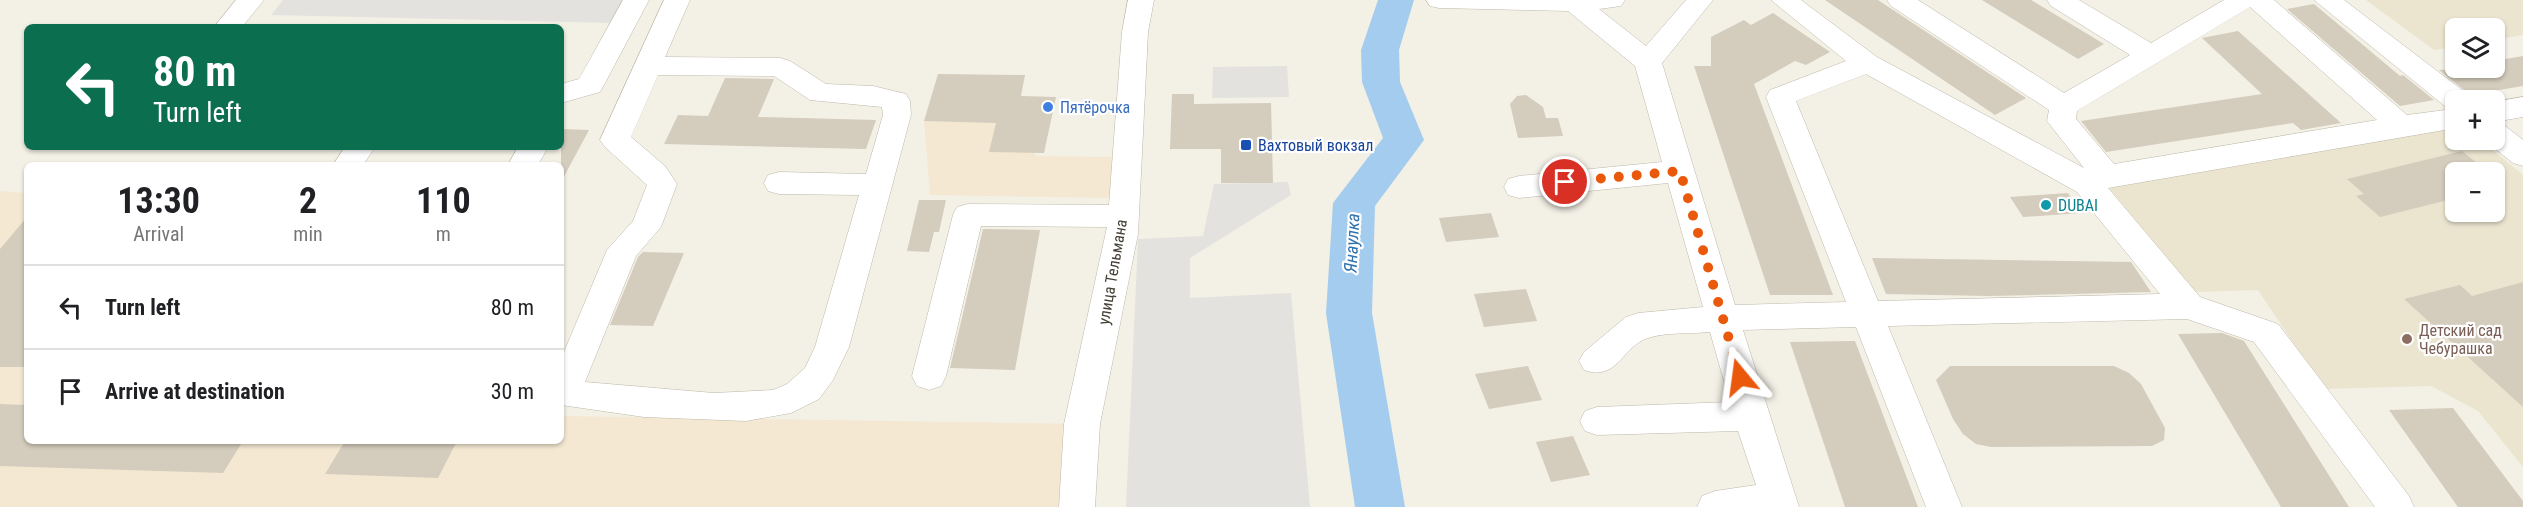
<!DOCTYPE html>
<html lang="en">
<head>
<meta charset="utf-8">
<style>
	body { margin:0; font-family:"Roboto Condensed",sans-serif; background:#f2f2f2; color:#202124; height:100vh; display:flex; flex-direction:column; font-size:22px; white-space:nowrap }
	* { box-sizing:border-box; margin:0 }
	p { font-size:20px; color:#757577 }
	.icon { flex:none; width:33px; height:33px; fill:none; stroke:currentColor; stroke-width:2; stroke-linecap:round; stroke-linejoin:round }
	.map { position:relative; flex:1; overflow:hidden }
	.side { position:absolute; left:24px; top:162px; width:540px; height:282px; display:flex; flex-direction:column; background:#fff; border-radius:9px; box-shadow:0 2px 4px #0004 }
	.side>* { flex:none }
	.banner { position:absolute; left:24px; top:24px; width:540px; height:126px; border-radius:9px; box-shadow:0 2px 4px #0004; background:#0b6e4f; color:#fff; overflow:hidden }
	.controls { position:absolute; left:2445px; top:18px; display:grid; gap:12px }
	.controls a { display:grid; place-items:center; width:60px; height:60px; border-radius:9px; background:#fff; box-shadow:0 2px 4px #0004; font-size:30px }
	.pin { position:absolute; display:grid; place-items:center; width:51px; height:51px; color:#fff; margin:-26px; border:3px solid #fff; border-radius:50%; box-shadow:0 2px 6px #0007 }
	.me { position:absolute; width:66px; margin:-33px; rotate:344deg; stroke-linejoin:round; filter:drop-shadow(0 0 4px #0008) }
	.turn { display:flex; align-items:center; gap:21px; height:126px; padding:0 30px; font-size:27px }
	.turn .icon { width:78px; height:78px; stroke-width:2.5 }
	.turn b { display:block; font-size:42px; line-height:51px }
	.eta { display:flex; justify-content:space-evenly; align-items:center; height:102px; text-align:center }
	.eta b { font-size:36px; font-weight:700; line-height:42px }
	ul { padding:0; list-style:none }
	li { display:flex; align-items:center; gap:18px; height:84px; padding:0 30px; border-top:2px solid #e0e0e0 }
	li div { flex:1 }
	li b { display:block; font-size:22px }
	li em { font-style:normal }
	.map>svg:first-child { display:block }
</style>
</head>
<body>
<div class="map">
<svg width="2523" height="507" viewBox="0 0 2523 507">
	<rect width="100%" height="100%" fill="#f3f0e6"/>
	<g fill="#f4e8d2">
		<path d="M924 121 1015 123 1036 156 1115 157 1109 198 930 195Z"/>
		<path d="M0 191 27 193V441H561V416L1082 424 1077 507H0Z"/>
	</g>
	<g fill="#ebe5d0" fill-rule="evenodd">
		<path d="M2366 0H2523V35L2495 40 2494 28H2456L2455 47 2434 50Z"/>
		<path d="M2455 120 2456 140H2481L2523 175V467L2478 411 2431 386 2324 389 2258 290 2195 292 2109 188ZM2456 172H2494V212H2456Z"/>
	</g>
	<g fill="#e4e2de">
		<path d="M283 0H626L613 23 271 15Z"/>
		<path d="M1287 66 1289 97 1212 98 1213 67Z"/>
		<path d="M1288 182 1291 195 1190 258V298L1291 293 1310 507H1126L1138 239 1203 236 1214 184Z"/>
	</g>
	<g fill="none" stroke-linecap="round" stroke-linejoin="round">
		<path fill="#a4ccee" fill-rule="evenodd" d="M1378 0H1414L1399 50 1400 82 1424 140 1375 206 1372 313 1405 507H1355L1326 313 1333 203 1383 138 1362 82 1361 50Z"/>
	</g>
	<g fill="#d4ccbc">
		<path d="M1825 0H1878L2026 98 1995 115Z"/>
		<path d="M1982 0H2031L2104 44 2078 59Z"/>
		<path d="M2314 4 2400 76 2403 75 2434 100 2400 106 2287 9Z"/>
		<path d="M1773 13 1830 52 1806 65 1795 61 1754 84 1833 295H1770L1694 66H1711V37L1744 20 1751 25Z"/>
		<path d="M2238 31 2341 123 2301 130 2293 123 2106 152 2081 121 2262 94 2202 38Z"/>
		<path d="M2523 56V86L2475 94H2469L2439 70 2494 68V61Z"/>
		<path d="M938 74 1025 75 1021 96 1056 97 1044 153 989 152 996 123 924 121Z"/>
		<path d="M725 78 774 79 758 117 876 120 866 149 664 144 678 115 708 116Z"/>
		<path d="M1172 94H1194V104L1271 103 1273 183H1221V149H1170Z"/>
		<path d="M1526 95 1543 107 1546 118H1558L1563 136 1518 138 1510 104 1517 96Z"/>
		<path d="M561 129 589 130 561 182Z"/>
		<path d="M2462 151 2488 172H2456V198L2380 217 2356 196 2364 194 2347 179Z"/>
		<path d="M2068 193 2081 213 2023 217 2010 197Z"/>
		<path d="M919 200H946L939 232H934L929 252 907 251Z"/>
		<path d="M1491 213 1499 237 1446 242 1439 218Z"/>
		<path d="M27 217V367H0V249Z"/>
		<path d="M983 229 1040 230 1015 370 950 368Z"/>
		<path d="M643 252 684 253 653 326 610 325 638 257Z"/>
		<path d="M1872 258 2131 262 2151 292 1989 296 1886 294Z"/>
		<path d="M2523 282V407L2404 299 2460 285 2472 296Z"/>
		<path d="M1526 289 1537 321 1484 327 1474 294Z"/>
		<path d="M2222 333 2244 341 2349 507H2281L2178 334Z"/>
		<path d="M1855 341 1918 507H1845L1790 342Z"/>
		<path d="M1528 366 1542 400 1489 409 1475 374Z"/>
		<path d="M1950 366H2114L2129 373 2141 384 2165 428 2164 440 2152 446 1991 447 1976 444 1963 434 1953 419 1936 380Z"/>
		<path d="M0 404 27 405V441H243L223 473 0 466Z"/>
		<path d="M2453 408 2523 501V507H2458L2389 410Z"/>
		<path d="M1573 436 1590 475 1551 482 1536 442Z"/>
		<path d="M345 441H457L438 478 325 474Z"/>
	</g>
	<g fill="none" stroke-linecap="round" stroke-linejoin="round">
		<defs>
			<g id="minor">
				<path d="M236 0H264L242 27H214Z"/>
				<path d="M623 0H649L604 85 600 92 561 103V84L579 79Z"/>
				<path d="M664 0H690L665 57 780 58 790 61 826 84 873 86 906 94 910 101 911 115 849 347 833 380 819 399 791 413 746 421 644 417 561 405V359L607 250 633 221 647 185 605 147 600 140ZM658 75 774 76 810 100 882 107 883 115 866 174 779 172 768 175 764 183 768 191 779 194 859 195 815 347 805 368 787 384 773 390 714 393 585 382 636 256 661 227 677 184 665 166 631 137Z"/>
				<path d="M1128 0H1154L1148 32 1138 234 1100 424 1095 507H1059L1064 424 1107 227 981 226 946 376 941 386 929 390 917 386 912 376 953 215 957 207 968 204 1109 205 1122 32Z"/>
				<path d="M1426 0H1625L1621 6 1599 9 1646 46 1686 0H1713L1662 63 1735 305 1846 302 1766 97 1770 90 1846 61 1771 0H1801L1877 57 2084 168 2047 121 2049 110 1891 6 1887 0H1918L2064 93 2130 55 2051 6 2047 0H2079L2151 43 2224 0H2274L2407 115 2453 109 2446 107 2314 0H2344L2466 93 2470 100H2456V128L2108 188 2200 297 2278 324 2409 496 2414 507H2375L2254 342 2187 319 1888 326 1962 507H1926L1856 327 1743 330 1799 507H1697L1702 496 1715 491 1756 485 1738 431 1597 435 1585 431 1580 421 1585 411 1597 407 1730 402 1710 332C1691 334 1666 332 1648 338 1622 346 1618 382 1584 370L1579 361 1584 352 1626 317 1638 313 1703 307 1668 183 1519 198 1508 195 1504 187 1508 179 1519 176 1662 162 1635 66 1568 11 1439 8 1430 6ZM2250 7 2377 120 2114 164 2076 119 2077 111ZM1866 74 2077 192 2160 294 1878 301 1796 101Z"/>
				<path d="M2523 97V117L2494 122V102Z"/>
				<path d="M2494 122 2504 125 2523 140V166L2513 163 2484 140H2494Z"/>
				<path d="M345 147H375L363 165H333Z"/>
				<path d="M518 147H548L538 165H508Z"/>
			</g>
		</defs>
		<use href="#minor" stroke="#beb8a9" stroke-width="1"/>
		<use href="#minor" fill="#fff" fill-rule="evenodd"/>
	</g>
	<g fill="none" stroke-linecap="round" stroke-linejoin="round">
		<path stroke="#ea580c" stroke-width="10" stroke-dasharray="0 18" d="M1565 182 1680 171 1740 377"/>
	</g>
	<circle fill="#3f7fe0" stroke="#fff" stroke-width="2" cx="1048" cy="107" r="6"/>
	<rect fill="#1a4fb4" stroke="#fff" stroke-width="2" x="1240" y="139" width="12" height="12" rx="3"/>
	<circle fill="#0f9aa8" stroke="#fff" stroke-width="2" cx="2046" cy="205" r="6"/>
	<circle fill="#8d6e63" stroke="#fff" stroke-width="2" cx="2407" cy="339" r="6"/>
	<g text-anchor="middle" stroke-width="4.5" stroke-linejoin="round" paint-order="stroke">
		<g font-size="16" fill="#366cbe" stroke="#fff" text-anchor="start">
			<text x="1060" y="113">Пятёрочка</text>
		</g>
		<g font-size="16" fill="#164399" stroke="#fff" text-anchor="start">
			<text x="1258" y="151">Вахтовый вокзал</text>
		</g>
		<g font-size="16" fill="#0d838f" stroke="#fff" text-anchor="start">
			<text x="2058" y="211">DUBAI</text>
		</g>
		<g font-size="16" fill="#454036" stroke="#fff">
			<text transform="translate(1112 272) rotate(-80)" y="6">улица Тельмана</text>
		</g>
		<g font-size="16" fill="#785e54" stroke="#fff" text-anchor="start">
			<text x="2419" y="336">Детский сад<tspan x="2419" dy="18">Чебурашка</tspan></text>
		</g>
		<g font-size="18" font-style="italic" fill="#3273ae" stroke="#fff">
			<text transform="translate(1352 243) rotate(-87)" y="6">Янаулка</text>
		</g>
	</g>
</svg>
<div class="controls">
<a><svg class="icon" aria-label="layers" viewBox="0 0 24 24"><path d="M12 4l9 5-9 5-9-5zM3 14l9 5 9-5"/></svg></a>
<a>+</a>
<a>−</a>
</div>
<div class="pin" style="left:1565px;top:182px;background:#d93025"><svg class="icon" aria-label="arrive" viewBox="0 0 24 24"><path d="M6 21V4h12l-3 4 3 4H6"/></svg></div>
<svg class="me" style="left:1740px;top:377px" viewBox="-20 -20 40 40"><path d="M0-17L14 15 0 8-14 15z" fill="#ea580c" stroke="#fff" stroke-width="4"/></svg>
<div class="banner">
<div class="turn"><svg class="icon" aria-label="left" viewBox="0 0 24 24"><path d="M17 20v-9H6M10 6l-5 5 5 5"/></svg><div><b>80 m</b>Turn left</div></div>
</div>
<section class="side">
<div class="eta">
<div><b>13:30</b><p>Arrival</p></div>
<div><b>2</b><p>min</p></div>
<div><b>110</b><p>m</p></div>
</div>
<ul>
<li><svg class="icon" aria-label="left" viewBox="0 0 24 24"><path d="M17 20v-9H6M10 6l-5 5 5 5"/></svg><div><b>Turn left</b></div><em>80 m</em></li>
<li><svg class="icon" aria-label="arrive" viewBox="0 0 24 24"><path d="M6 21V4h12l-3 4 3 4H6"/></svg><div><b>Arrive at destination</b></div><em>30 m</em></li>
</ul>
</section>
</div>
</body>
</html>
